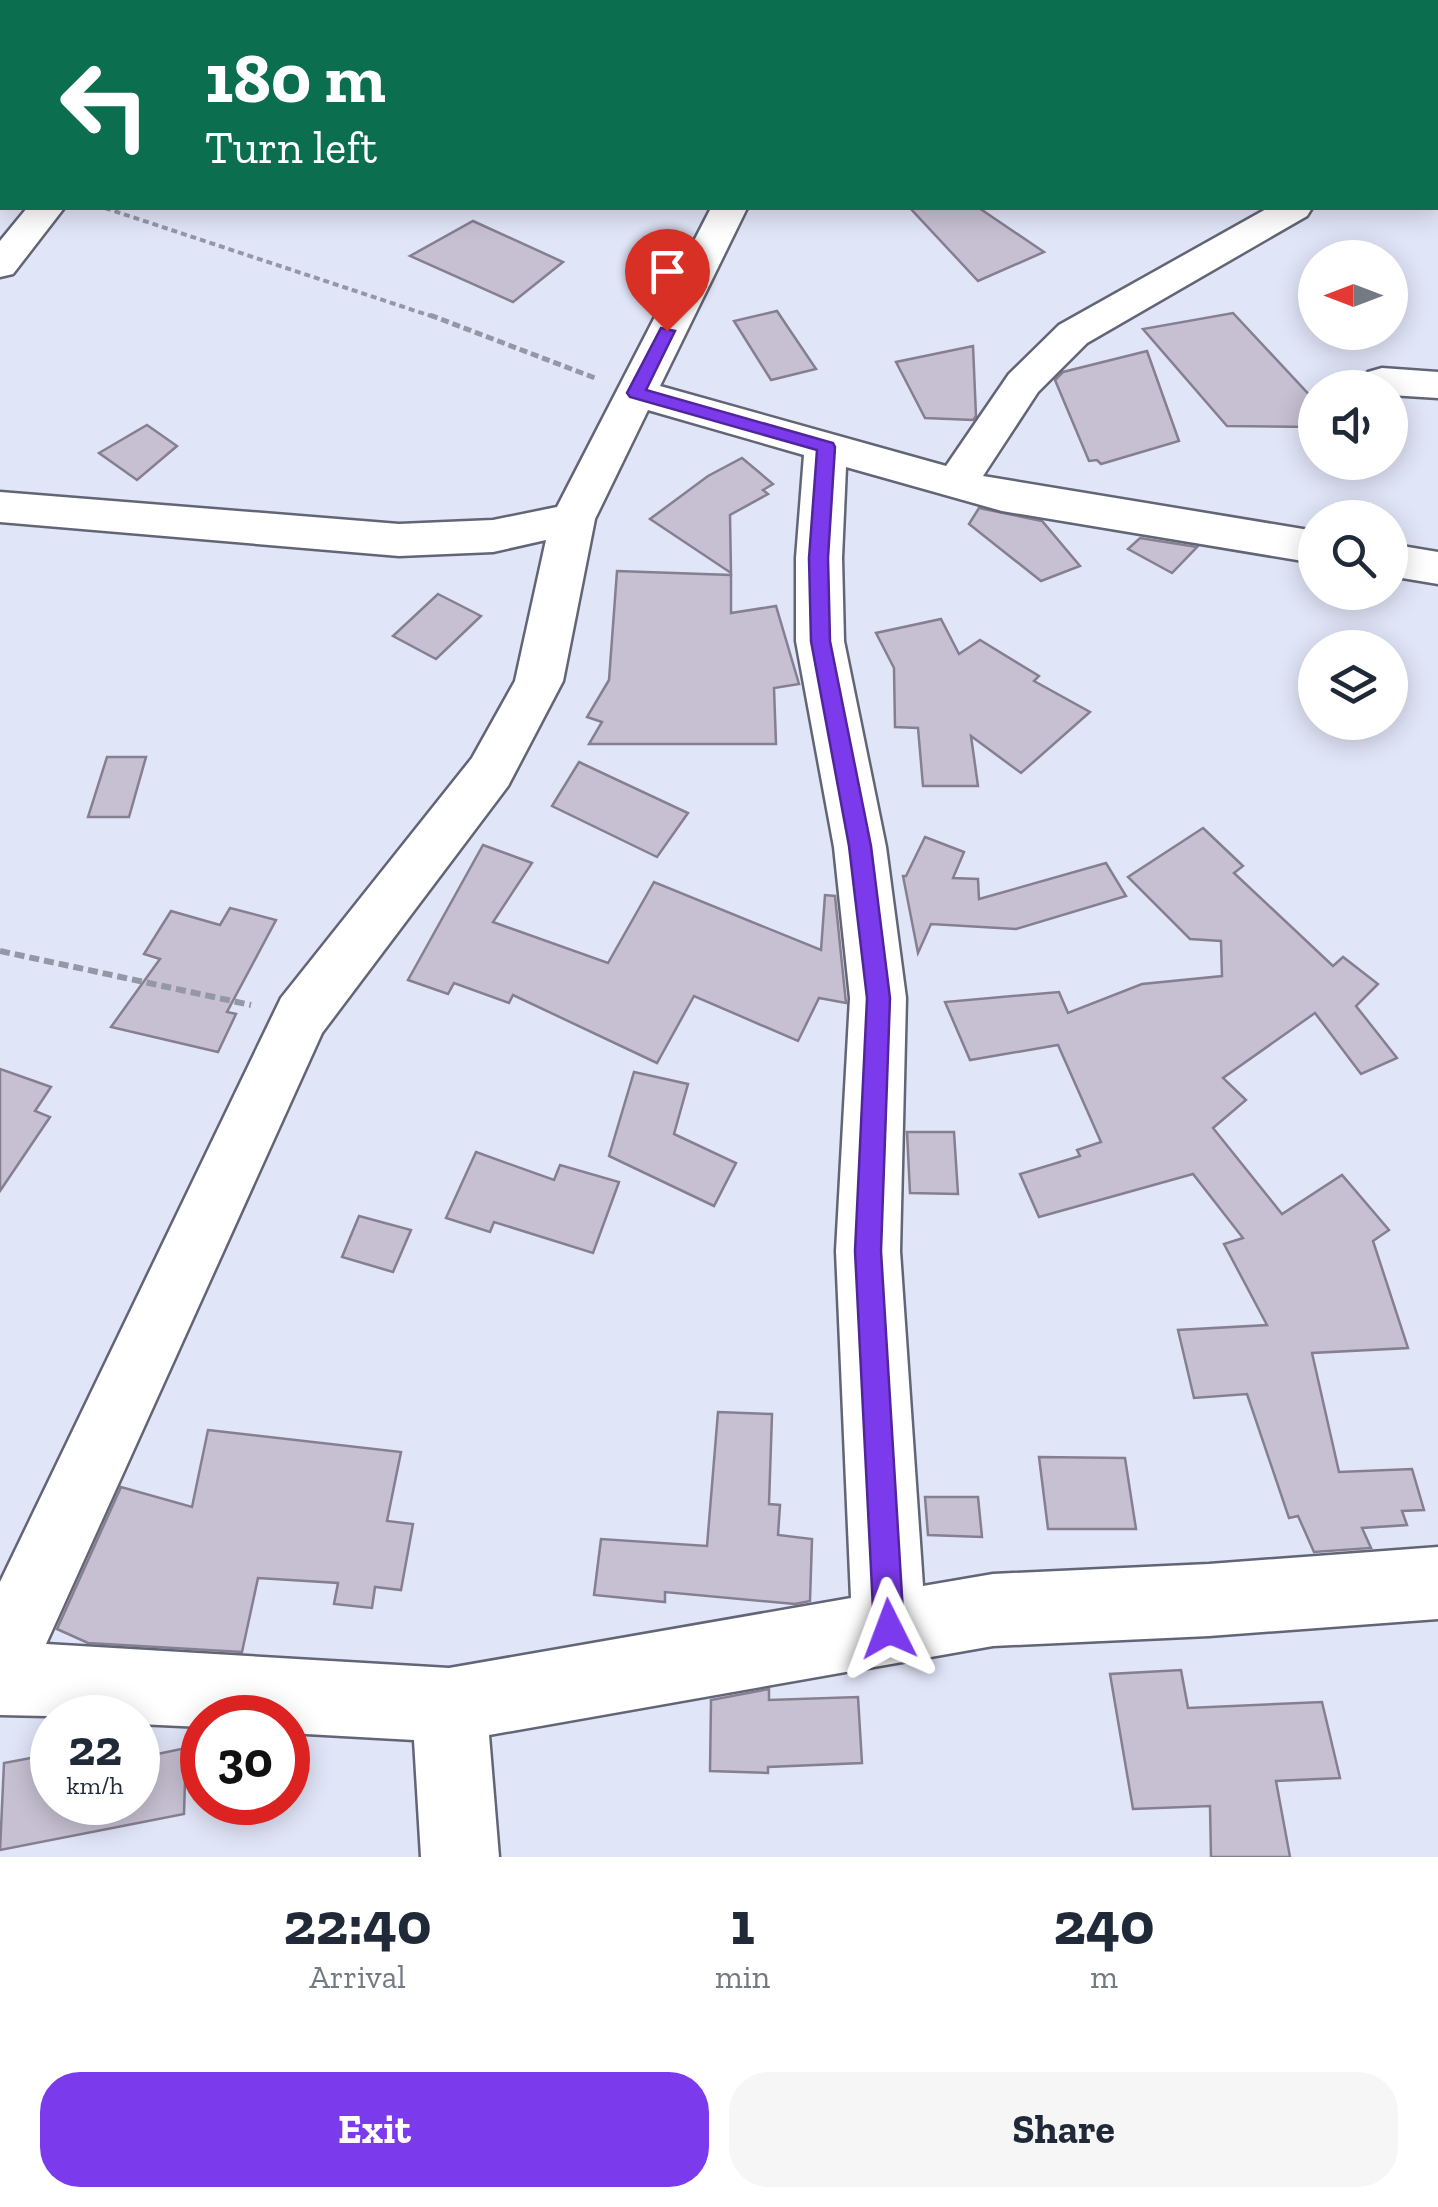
<!DOCTYPE html>
<html lang="en">
<head>
<meta charset="utf-8">
<style>
	body { margin:0; font-family:"Zilla Slab",serif; background:#f6f6f7; color:#1f2937; height:100vh; display:flex; flex-direction:column; font-size:38px; white-space:nowrap }
	* { box-sizing:border-box; margin:0 }
	p { font-size:32px; color:#747a83 }
	.icon { flex:none; width:55px; height:55px; fill:none; stroke:currentColor; stroke-width:2; stroke-linecap:round; stroke-linejoin:round }
	.map { position:relative; height:1857px; overflow:hidden }
	.sheet { display:flex; flex-direction:column; background:#fff; flex:1 }
	.sheet>* { flex:none }
	.top-card { position:absolute; left:0px; top:0px; width:1440px; height:210px; box-shadow:0 5px 25px #0003; background:#0b6e4f; color:#fff; overflow:hidden }
	.needle { width:65px; rotate:270deg }
	.controls { position:absolute; left:1298px; top:240px; display:grid; gap:20px }
	.controls a { display:grid; place-items:center; width:110px; height:110px; border-radius:50%; background:#fff; box-shadow:0 5px 25px #0003; font-size:50px }
	.speed { position:absolute; left:30px; top:1695px; display:flex; gap:20px; font-size:50px; font-weight:700; text-align:center }
	.speed>* { display:grid; place-content:center; width:130px; height:130px; border-radius:50%; background:#fff; box-shadow:0 5px 25px #0003; line-height:1 }
	.speed small { font-size:25px; font-weight:400 }
	.speed .limit { border:15px solid #d22; background:#fff; color:#111 }
	.pin { position:absolute; display:grid; place-items:center; width:85px; height:85px; color:#fff; margin:-102px -42px; border-radius:50% 50% 50% 0; rotate:-45deg; box-shadow:0 0 10px #0007 }
	.pin .icon { rotate:45deg }
	.me { position:absolute; width:110px; margin:-55px; rotate:357deg; stroke-linejoin:round; filter:drop-shadow(0 0 8px #0008) }
	.turn { display:flex; align-items:center; gap:35px; height:210px; padding:0 40px; font-size:45px }
	.turn .icon { width:130px; height:130px; stroke-width:2.5 }
	.turn b { display:block; font-size:70px; line-height:85px }
	.eta { display:flex; justify-content:space-evenly; align-items:center; height:170px; text-align:center }
	.eta b { font-size:60px; font-weight:700; line-height:70px }
	.action { display:flex; gap:20px; margin-top:auto; padding:20px 40px }
	.action a { flex:1; height:115px; border-radius:40px; background:#7c3aed; color:#fff; font-size:40px; font-weight:700; line-height:115px; text-align:center }
	.action a+a { background:#f6f6f7; color:#1f2937 }
	.map>svg:first-child { display:block }
</style>
</head>
<body>
<div class="map">
<svg width="1438" height="1857" viewBox="0 0 1438 1857">
	<rect width="100%" height="100%" fill="#e0e5f8"/>
	<g fill="#c6c0d2" stroke="#857f90" stroke-width="2.5">
		<path d="M910 208H979L1044 252 978 281Z"/>
		<path d="M473 221 563 262 513 302 410 256Z"/>
		<path d="M777 311 816 369 771 380 734 321Z"/>
		<path d="M1233 313 1315 401V427L1227 426 1143 329Z"/>
		<path d="M973 346 976 416 973 420 925 418 896 362Z"/>
		<path d="M1147 351 1179 441 1101 464 1097 460 1089 461 1055 380 1063 372Z"/>
		<path d="M147 425 177 446 137 480 99 453Z"/>
		<path d="M742 458 773 484 763 490 768 494 730 515 731 573 650 519 708 476Z"/>
		<path d="M979 508 1042 521 1080 566 1041 581 969 524Z"/>
		<path d="M1140 538 1197 547 1172 573 1128 549Z"/>
		<path d="M617 571 731 575V613L776 606 799 684 774 688 776 744H589L602 722 587 717 609 680Z"/>
		<path d="M438 594 481 616 436 659 393 636Z"/>
		<path d="M941 619 959 654 980 640 1039 676 1034 681 1090 712 1021 773 971 736 978 786H923L918 728 895 727 894 668 876 633Z"/>
		<path d="M107 757H146L129 817H88Z"/>
		<path d="M579 762 688 813 657 857 552 806Z"/>
		<path d="M1203 828 1243 866 1234 873 1333 966 1343 957 1378 984 1356 1006 1397 1058 1361 1074 1315 1013 1223 1078 1246 1100 1213 1128 1282 1214 1342 1175 1389 1230 1373 1241 1408 1348 1312 1353 1339 1472 1412 1469 1424 1510 1402 1511 1407 1525 1362 1528 1371 1548 1314 1552 1298 1516 1289 1518 1247 1394 1194 1398 1178 1330 1267 1325 1224 1244 1243 1238 1193 1174 1039 1217 1020 1174 1080 1156 1077 1150 1101 1142 1058 1045 970 1060 945 1002 1059 992 1068 1013 1142 984 1222 976 1221 941 1190 939 1128 877Z"/>
		<path d="M925 837 964 852 953 878 978 879 979 899 1106 863 1126 896 1016 929 931 924 918 953 903 876H906Z"/>
		<path d="M483 845 532 863 493 922 608 963 654 882 821 950 825 895 835 896 846 1003 819 998 798 1041 694 996 657 1063 513 995 509 1003 454 983 448 994 408 980Z"/>
		<path d="M230 908 276 920 227 1012 236 1014 218 1052 111 1027 160 959 144 954 171 911 220 925Z"/>
		<path d="M0 1069 51 1087 35 1111 50 1117 0 1191Z"/>
		<path d="M634 1072 688 1084 674 1134 736 1163 714 1206 609 1156Z"/>
		<path d="M907 1132H954L958 1194 910 1193Z"/>
		<path d="M476 1152 554 1180 560 1165 619 1182 593 1253 494 1222 490 1232 446 1218Z"/>
		<path d="M359 1216 411 1230 393 1272 342 1257Z"/>
		<path d="M718 1412 772 1414 769 1504 780 1505 778 1535 812 1539 810 1601 795 1604 665 1592V1602L594 1595 601 1539 707 1546Z"/>
		<path d="M208 1430 401 1452 387 1521 413 1524 401 1590 375 1587 372 1608 334 1604 338 1583 258 1578 242 1652 88 1643 57 1629 121 1487 192 1507Z"/>
		<path d="M1039 1457 1125 1458 1136 1529H1048Z"/>
		<path d="M925 1497H978L982 1537 928 1535Z"/>
		<path d="M1181 1670 1188 1708 1322 1702 1340 1778 1276 1781 1290 1857H1211L1210 1806 1133 1809 1110 1674Z"/>
		<path d="M769 1689V1700L858 1697 862 1763 768 1767V1773L710 1771 711 1700Z"/>
		<path d="M186 1748 184 1814 0 1850 4 1763 52 1754V1802H138V1758Z"/>
	</g>
	<g fill="none" stroke-linecap="round" stroke-linejoin="round">
		<defs>
			<g id="minor">
				<path d="M588 0H629L631 2H590Z"/>
				<path d="M1321 0H1353V2H1322Z"/>
				<path d="M27 208H64L13 274 0 277V241Z"/>
				<path d="M711 208H747L660 386 946 466 1009 374 1059 325 1268 208H1312L1307 216 1087 343 1038 392 983 476 1315 531V563L1002 511 846 467 842 558 844 641 886 847 906 998 900 1251 923 1586 993 1574 1209 1564 1438 1547V1619L1209 1636 993 1646 489 1735 499 1857H421L414 1740 288 1733V1718H202V1727L138 1724V1718L0 1715V1582L281 998 472 758 515 681 546 540 493 552 399 556 0 522V492L399 524 493 520 557 507ZM648 410 804 455 796 558V641L834 847 850 998 836 1251 851 1598 449 1668 46 1644 322 1033 508 786 563 681 595 519Z"/>
				<path d="M1382 368 1438 372V398L1390 395V388H1366L1362 381 1368 372Z"/>
				<path d="M1390 544 1438 552V584L1390 576Z"/>
			</g>
		</defs>
		<use href="#minor" stroke="#616575" stroke-width="5"/>
		<path stroke="#9497a5" stroke-width="4" stroke-dasharray="6 4" stroke-linecap="butt" d="M105 208 437 318"/>
		<path stroke="#9497a5" stroke-width="5" stroke-dasharray="8 4" stroke-linecap="butt" d="M430 315 595 378"/>
		<path stroke="#9497a5" stroke-width="6" stroke-dasharray="10 5" stroke-linecap="butt" d="M0 951 251 1005"/>
		<use href="#minor" fill="#fff" fill-rule="evenodd"/>
	</g>
	<path fill="#7c3aed" stroke="#51269a" stroke-width="2.5" d="M661 328 675 331 646 390 833 443 835 447 828 558 830 641 871 846 890 998 881 1251 904 1629 899 1640 889 1644 878 1640 874 1629 855 1251 867 998 849 846 811 641 809 558 817 450 630 397 627 393Z"/>
</svg>
<div class="controls">
<a><svg class="needle" viewBox="-14 -14 28 28"><path d="M0-13l5 13h-10z" fill="#e53935"/><path d="M0 13l5-13h-10z" fill="#747a83"/></svg></a>
<a><svg class="icon" aria-label="sound" viewBox="0 0 24 24"><path d="M4 9h4l5-4v14l-5-4H4zM17 9q2 3 0 6"/></svg></a>
<a><svg class="icon" aria-label="search" viewBox="0 0 24 24"><circle cx="10" cy="10" r="6"/><path d="M15 15l6 6"/></svg></a>
<a><svg class="icon" aria-label="layers" viewBox="0 0 24 24"><path d="M12 4l9 5-9 5-9-5zM3 14l9 5 9-5"/></svg></a>
</div>
<div class="speed"><div>22<small>km/h</small></div><div class="limit">30</div></div>
<div class="pin" style="left:667px;top:331px;background:#d93025"><svg class="icon" aria-label="arrive" viewBox="0 0 24 24"><path d="M6 21V4h12l-3 4 3 4H6"/></svg></div>
<svg class="me" style="left:889px;top:1629px" viewBox="-20 -20 40 40"><path d="M0-17L14 15 0 8-14 15z" fill="#7c3aed" stroke="#fff" stroke-width="4"/></svg>
<div class="top-card">
<div class="turn"><svg class="icon" aria-label="left" viewBox="0 0 24 24"><path d="M17 20v-9H6M10 6l-5 5 5 5"/></svg><div><b>180 m</b>Turn left</div></div>
</div>
</div>
<section class="sheet">
<div class="eta">
<div><b>22:40</b><p>Arrival</p></div>
<div><b>1</b><p>min</p></div>
<div><b>240</b><p>m</p></div>
</div>
<div class="action"><a>Exit</a><a>Share</a></div>
</section>
</body>
</html>
